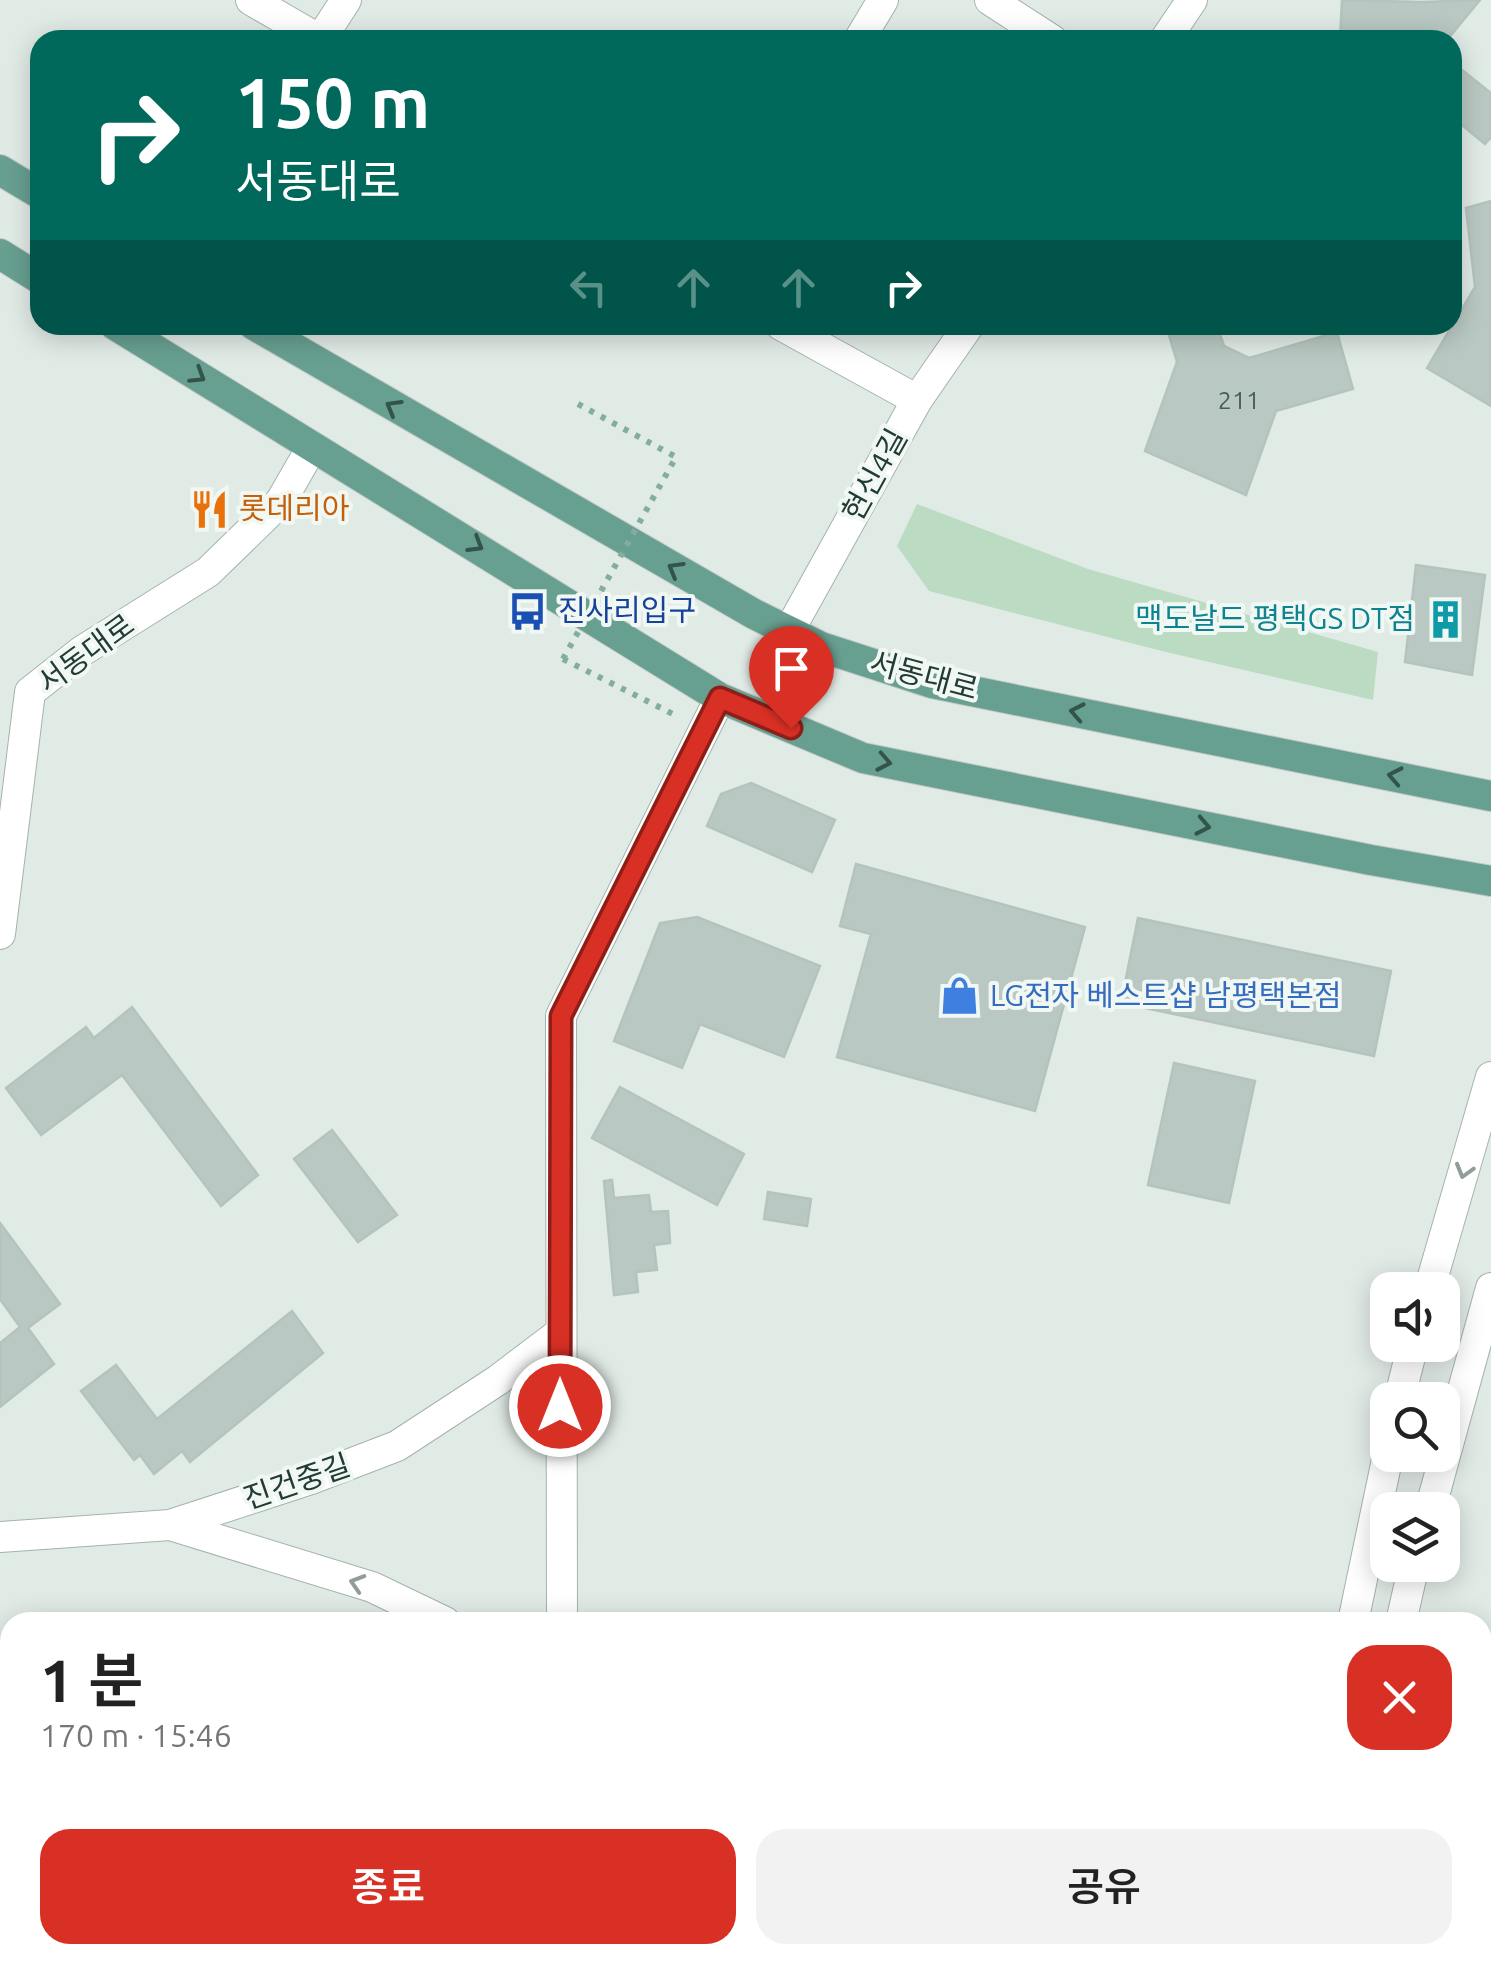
<!DOCTYPE html>
<html lang="ko">
<head>
<meta charset="utf-8">
<style>
	body { margin:0; font-family:Ubuntu,"Noto Sans KR",sans-serif; background:#f2f2f2; color:#222; height:100vh; display:flex; flex-direction:column; font-size:38px; white-space:nowrap }
	* { box-sizing:border-box; margin:0 }
	p { font-size:32px; color:#767676 }
	.icon { flex:none; width:55px; height:55px; fill:none; stroke:currentColor; stroke-width:2; stroke-linecap:round; stroke-linejoin:round }
	.map { position:relative; flex:1; overflow:hidden }
	.side { position:absolute; left:0px; top:1612px; width:1492px; height:352px; display:flex; flex-direction:column; background:#fff; border-radius:30px 30px 0 0; box-shadow:0 5px 25px #0003 }
	.side>* { flex:none }
	.hud { position:absolute; left:30px; top:30px; width:1432px; height:305px; border-radius:30px; box-shadow:0 5px 25px #0003; background:#00695c; color:#fff; overflow:hidden }
	.buttons { position:absolute; left:1370px; top:1272px; display:grid; gap:20px }
	.buttons a { display:grid; place-items:center; width:90px; height:90px; border-radius:20px; background:#fff; box-shadow:0 5px 25px #0003; font-size:50px }
	.pin { position:absolute; display:grid; place-items:center; width:85px; height:85px; color:#fff; margin:-102px -42px; border-radius:50% 50% 50% 0; rotate:-45deg; box-shadow:0 0 10px #0007 }
	.pin .icon { rotate:45deg }
	.me { position:absolute; width:110px; margin:-55px; rotate:0deg; stroke-linejoin:round; filter:drop-shadow(0 0 8px #0008) }
	.turn { display:flex; align-items:center; gap:35px; height:210px; padding:0 40px; font-size:45px }
	.turn .icon { width:130px; height:130px; stroke-width:2.5 }
	.turn b { display:block; font-size:70px; line-height:85px }
	.lanes { display:flex; align-items:center; height:95px; padding:0 40px; background:#0003; justify-content:center; gap:50px; direction:ltr }
	.lanes .off { opacity:.35 }
	.round { display:grid; place-items:center; flex:none; width:105px; height:105px; border-radius:30px; background:#f2f2f2 }
	.summary { display:flex; align-items:center; justify-content:space-between; height:170px; padding:0 40px }
	h1 { font-size:60px; font-weight:600; line-height:75px }
	.action { display:flex; gap:20px; margin-top:auto; padding:20px 40px }
	.action a { flex:1; height:115px; border-radius:30px; background:#d93025; color:#fff; font-size:40px; font-weight:600; line-height:115px; text-align:center }
	.action a+a { background:#f2f2f2; color:#222 }
	.map>svg:first-child { display:block }
</style>
</head>
<body>
<div class="map">
<svg width="1491" height="1963" viewBox="0 0 1491 1963">
	<rect width="100%" height="100%" fill="#e1ebe6"/>
	<path fill="#bbdbc3" d="M917 504 1088 569 1378 652 1373 700 1162 651 929 591 897 546Z"/>
	<g fill="#b9c8c2" stroke="#b4c4bd" stroke-width="2.5">
		<path d="M1342 0 1422 2 1480 0 1447 40H1340Z"/>
		<path d="M1452 62 1491 93V137L1485 144 1452 117Z"/>
		<path d="M1491 201V406L1427 368 1475 287 1466 208Z"/>
		<path d="M1166 325H1217L1224 346 1249 358 1337 332 1353 389 1276 411 1246 495 1145 451 1177 362Z"/>
		<path d="M1416 565 1485 575 1472 675 1405 662Z"/>
		<path d="M751 783 835 820 812 872 707 826 721 794Z"/>
		<path d="M856 864 1085 927 1035 1111 837 1057 871 934 840 926Z"/>
		<path d="M697 917 820 966 784 1057 700 1024 682 1068 614 1041 660 923Z"/>
		<path d="M1138 918 1391 971 1374 1056 1121 1003Z"/>
		<path d="M132 1007 258 1175 221 1206 122 1075 41 1135 6 1088 86 1027 94 1038Z"/>
		<path d="M1174 1063 1255 1081 1229 1203 1148 1185Z"/>
		<path d="M620 1087 744 1154 717 1205 592 1138Z"/>
		<path d="M332 1130 397 1215 358 1242 294 1159Z"/>
		<path d="M612 1180 614 1198 649 1195 651 1212 668 1211 670 1243 654 1245 657 1270 636 1272 638 1292 614 1295 604 1181Z"/>
		<path d="M768 1192 811 1199 807 1226 764 1219Z"/>
		<path d="M0 1223 60 1304 28 1328 54 1364 0 1407V1343L20 1327 0 1299Z"/>
		<path d="M292 1311 323 1353 190 1462 182 1451 154 1474 140 1455 134 1460 81 1391 116 1365 157 1419Z"/>
		<path d="M1482 1663 1491 1665V1782L1482 1781Z"/>
		<path d="M10 1689V1746L0 1747V1690Z"/>
		<path d="M379 1955H442L444 1963H380Z"/>
	</g>
	<g fill="none" stroke-linecap="round" stroke-linejoin="round">
		<defs>
			<g id="minor">
				<path d="M251 0 320 40"/>
				<path d="M990 0 1052 40"/>
				<path d="M320 40 346 0"/>
				<path d="M859 40 883 0"/>
				<path d="M781 325 917 400"/>
				<path d="M0 934 30 692 82 651 208 572 281 501 312 447"/>
				<path d="M170 1525 372 1587 445 1622"/>
				<path d="M0 1537 170 1525 311 1479 397 1446 498 1380 560 1333"/>
				<path d="M562 1622 561 1016 720 698"/>
				<path d="M598 1955 599 1963"/>
				<path d="M1391 1955 1414 1963"/>
				<path d="M883 1963 886 1955"/>
			</g>
			<g id="tertiary">
				<path d="M1165 40 1192 0"/>
				<path d="M789 631 917 400 969 325"/>
				<path d="M1429 1290 1491 1077"/>
				<path d="M1399 1400 1413 1345"/>
				<path d="M1430 1510 1491 1288"/>
				<path d="M1353 1622 1388 1455"/>
				<path d="M1401 1622 1414 1565"/>
				<path d="M1305 1963 1307 1955"/>
				<path d="M1351 1963 1352 1955"/>
			</g>
			<g id="primary">
				<path d="M0 170 40 194"/>
				<path d="M0 254 40 279"/>
				<path d="M115 325 720 698 863 758 1371 860 1491 881"/>
				<path d="M254 325 754 614 821 647 932 683 1491 796"/>
			</g>
		</defs>
		<use href="#minor" stroke="#a4b3ad" stroke-width="32"/>
		<use href="#tertiary" stroke="#a4b3ad" stroke-width="32"/>
		<use href="#primary" stroke="#c1c8c6" stroke-width="32"/>
		<g stroke="#83ada0" stroke-width="6" stroke-dasharray="5 8" stroke-linecap="butt">
			<path d="M578 404 676 457"/>
			<path d="M563 659 673 714"/>
		</g>
		<use href="#minor" stroke="#fff" stroke-width="30"/>
		<use href="#tertiary" stroke="#fff" stroke-width="30"/>
		<use href="#primary" stroke="#679f90" stroke-width="30"/>
		<path stroke="#83ada0" stroke-width="6" stroke-dasharray="5 8" stroke-linecap="butt" d="M563 659 676 457"/>
	</g>
	<defs><path id="oneway-chevron" d="M-2-3.5L2.5 0L-2 3.5" fill="none" stroke-width="1.6" stroke-linecap="round" stroke-linejoin="round" transform="scale(2.5)"/></defs>
	<g stroke="#33544b">
		<use href="#oneway-chevron" transform="translate(198 376) rotate(32)"/>
		<use href="#oneway-chevron" transform="translate(393 407) rotate(-150)"/>
		<use href="#oneway-chevron" transform="translate(476 545) rotate(31)"/>
		<use href="#oneway-chevron" transform="translate(675 569) rotate(-150)"/>
		<use href="#oneway-chevron" transform="translate(1077 712) rotate(-169)"/>
		<use href="#oneway-chevron" transform="translate(884 762) rotate(11)"/>
		<use href="#oneway-chevron" transform="translate(1395 776) rotate(-169)"/>
		<use href="#oneway-chevron" transform="translate(1203 826) rotate(11)"/>
	</g>
	<g stroke="#909d9a">
		<use href="#oneway-chevron" transform="translate(1464 1171) rotate(106)"/>
		<use href="#oneway-chevron" transform="translate(357 1583) rotate(-163)"/>
	</g>
	<g fill="none" stroke-linecap="round" stroke-linejoin="round">
		<defs>
			<path id="route" d="M560 1406 561 1016 720 698 791 728"/>
		</defs>
		<use href="#route" stroke="#8d1f18" stroke-width="25"/>
		<use href="#route" stroke="#d93025" stroke-width="18"/>
	</g>
	<defs>
		<symbol id="restaurant-bare" viewBox="-9 -9 18 18"><path d="M-5-6h1v4h1v-4h1v4h1v-4h1v5L-1.5 .5V6h-2V.5L-5-1ZM5-6V6H3V1.5H1.5Q1.5-4 5-6Z" fill="#e8710a" stroke="#f1f8f4" stroke-width="2.5" paint-order="stroke"/></symbol>
		<symbol id="bus-bare" viewBox="-9 -9 18 18"><path d="M-5-6H5V4H4V6H2V4H-2V6H-4V4H-5ZM-3.5-4V0h7V-4ZM-3.5 1.2v1.5H-2V1.2ZM2 1.2v1.5H3.5V1.2Z" fill="#1a4fb4" stroke="#f1f8f4" stroke-width="2.5" paint-order="stroke"/></symbol>
		<symbol id="building-bare" viewBox="-9 -9 18 18"><path d="M-4-6H4V6H1V3H-1V6H-4ZM-2.5-4.3h1.7v1.8h-1.7ZM.8-4.3h1.7v1.8H.8ZM-2.5-1h1.7V.8h-1.7ZM.8-1h1.7V.8H.8Z" fill="#0f9aa8" stroke="#f1f8f4" stroke-width="2.5" paint-order="stroke"/></symbol>
		<symbol id="shop-bare" viewBox="-9 -9 18 18"><path d="M-5-2.5h2.3a2.7 3.5 0 0 1 5.4 0H5L5.5 6h-11ZM-1.5-2.5h3a1.5 2.3 0 0 0-3 0Z" fill="#3f7fe0" stroke="#f1f8f4" stroke-width="2.5" paint-order="stroke"/></symbol>
	</defs>
	<g fill-rule="evenodd">
		<use href="#restaurant-bare" x="182" y="482" width="55" height="55"/>
		<use href="#bus-bare" x="500" y="584" width="55" height="55"/>
		<use href="#building-bare" x="1418" y="592" width="55" height="55"/>
		<use href="#shop-bare" x="932" y="968" width="55" height="55"/>
	</g>
	<g text-anchor="middle" stroke-width="8" stroke-linejoin="round" paint-order="stroke">
		<g font-size="25" fill="#485e58">
			<text x="1239" y="409">211</text>
		</g>
		<g font-size="30" fill="#223b34" stroke="#f1f8f4">
			<text transform="translate(875 475) rotate(-61)" y="10">현신4길</text>
			<text transform="translate(86 654) rotate(-36)" y="10">서동대로</text>
			<text transform="translate(924 676) rotate(15)" y="10">서동대로</text>
			<text transform="translate(297 1482) rotate(-19)" y="10">진건중길</text>
		</g>
		<g font-size="30" fill="#c56008" stroke="#f1f8f4" text-anchor="start">
			<text x="239" y="519">롯데리아</text>
		</g>
		<g font-size="30" fill="#164399" stroke="#f1f8f4" text-anchor="start">
			<text x="558" y="621">진사리입구</text>
		</g>
		<g font-size="30" fill="#0d838f" stroke="#f1f8f4" text-anchor="end">
			<text x="1415" y="629">맥도날드 평택GS DT점</text>
		</g>
		<g font-size="30" fill="#366cbe" stroke="#f1f8f4" text-anchor="start">
			<text x="990" y="1006">LG전자 베스트샵 남평택본점</text>
		</g>
	</g>
</svg>
<div class="buttons">
<a><svg class="icon" aria-label="sound" viewBox="0 0 24 24"><path d="M4 9h4l5-4v14l-5-4H4zM17 9q2 3 0 6"/></svg></a>
<a><svg class="icon" aria-label="search" viewBox="0 0 24 24"><circle cx="10" cy="10" r="6"/><path d="M15 15l6 6"/></svg></a>
<a><svg class="icon" aria-label="layers" viewBox="0 0 24 24"><path d="M12 4l9 5-9 5-9-5zM3 14l9 5 9-5"/></svg></a>
</div>
<div class="pin" style="left:791px;top:728px;background:#d93025"><svg class="icon" aria-label="arrive" viewBox="0 0 24 24"><path d="M6 21V4h12l-3 4 3 4H6"/></svg></div>
<svg class="me" style="left:560px;top:1406px" viewBox="-20 -20 40 40"><circle r="17" fill="#d93025" stroke="#fff" stroke-width="3"/><path d="M0-11L8 9 0 5-8 9z" fill="#fff"/></svg>
<div class="hud">
<div class="turn"><svg class="icon" aria-label="right" viewBox="0 0 24 24"><path d="M7 20v-9h11M14 6l5 5-5 5"/></svg><div><b>150 m</b>서동대로</div></div>
<div class="lanes"><svg class="icon off" aria-label="left" viewBox="0 0 24 24"><path d="M17 20v-9H6M10 6l-5 5 5 5"/></svg><svg class="icon off" aria-label="ahead" viewBox="0 0 24 24"><path d="M12 20V5M6 11l6-6 6 6"/></svg><svg class="icon off" aria-label="ahead" viewBox="0 0 24 24"><path d="M12 20V5M6 11l6-6 6 6"/></svg><svg class="icon" aria-label="right" viewBox="0 0 24 24"><path d="M7 20v-9h11M14 6l5 5-5 5"/></svg></div>
</div>
<section class="side">
<div class="summary"><div><h1>1 분</h1><p>170 m · 15:46</p></div><a class="round" style="background:#d93025;color:#fff"><svg class="icon" aria-label="close" viewBox="0 0 24 24"><path d="M6 6l12 12M18 6L6 18"/></svg></a></div>
<div class="action"><a>종료</a><a>공유</a></div>
</section>
</div>
</body>
</html>
